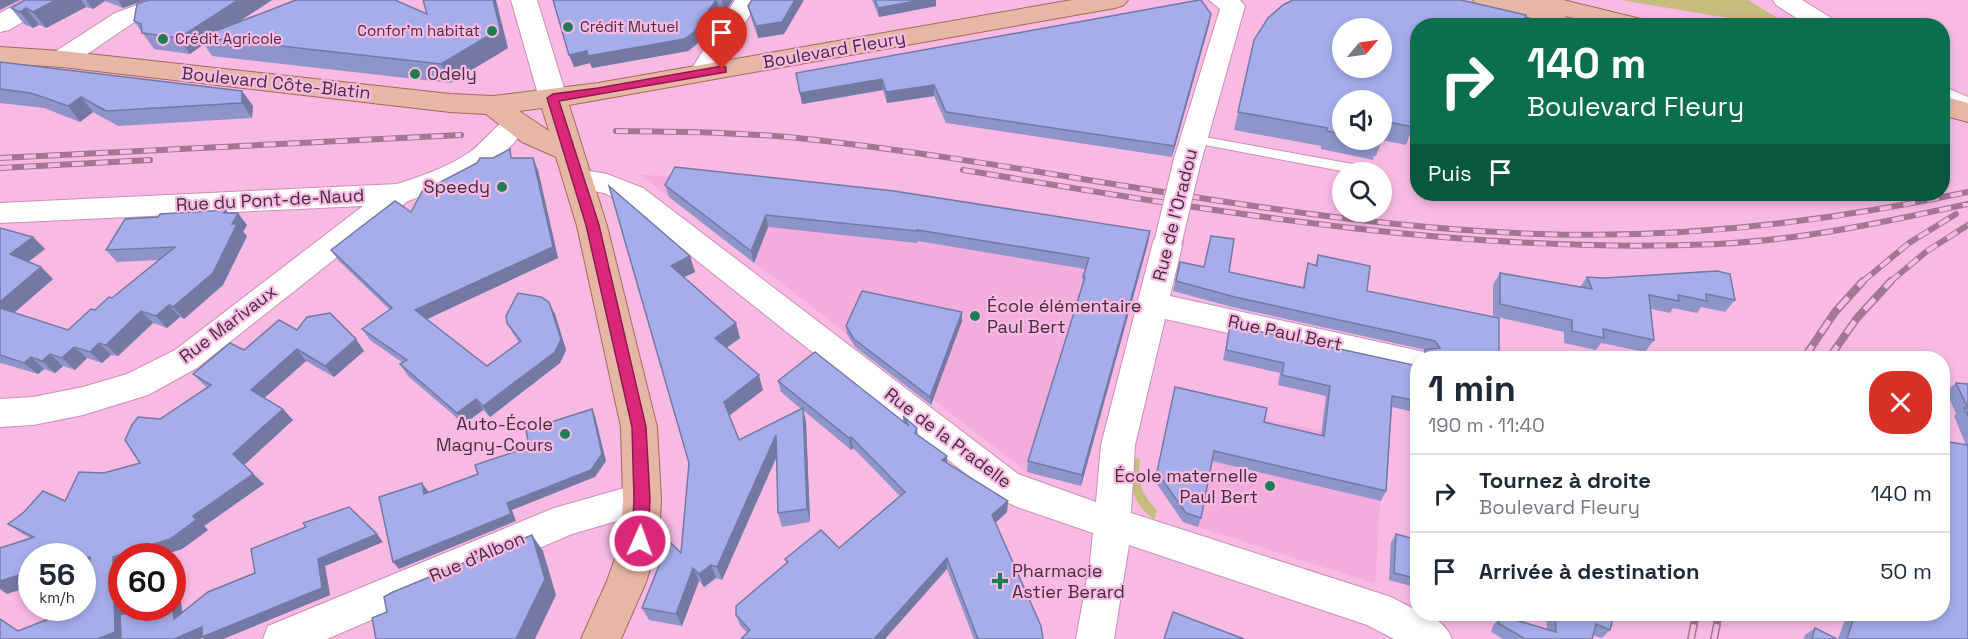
<!DOCTYPE html>
<html lang="fr">
<head>
<meta charset="utf-8">
<style>
	body { margin:0; font-family:"Space Grotesk",sans-serif; background:#f6f6f7; color:#1f2937; height:100vh; display:flex; flex-direction:column; font-size:22px; white-space:nowrap }
	* { box-sizing:border-box; margin:0 }
	p { font-size:20px; color:#747a83 }
	.icon { flex:none; width:33px; height:33px; fill:none; stroke:currentColor; stroke-width:2; stroke-linecap:round; stroke-linejoin:round }
	.map { position:relative; flex:1; overflow:hidden }
	.details { position:absolute; left:1410px; top:351px; width:540px; height:270px; display:flex; flex-direction:column; background:#fff; border-radius:24px; box-shadow:0 3px 9px #0003 }
	.details>* { flex:none }
	.top-card { position:absolute; left:1410px; top:18px; width:540px; height:183px; border-radius:24px; box-shadow:0 3px 9px #0003; background:#0b6e4f; color:#fff; overflow:hidden }
	.needle { width:39px; rotate:61deg }
	.fabs { position:absolute; left:1332px; top:18px; display:grid; gap:12px }
	.fabs a { display:grid; place-items:center; width:60px; height:60px; border-radius:50%; background:#fff; box-shadow:0 3px 9px #0003; font-size:30px }
	.speed { position:absolute; left:18px; top:543px; display:flex; gap:12px; font-size:30px; font-weight:700; text-align:center }
	.speed>* { display:grid; place-content:center; width:78px; height:78px; border-radius:50%; background:#fff; box-shadow:0 3px 9px #0003; line-height:1 }
	.speed small { font-size:15px; font-weight:400 }
	.speed .limit { border:9px solid #d22; background:#fff; color:#111 }
	.pin { position:absolute; display:grid; place-items:center; width:51px; height:51px; color:#fff; margin:-62px -26px; border-radius:50% 50% 50% 0; rotate:-45deg; box-shadow:0 0 6px #0007 }
	.pin .icon { rotate:45deg }
	.me { position:absolute; width:66px; margin:-33px; rotate:2deg; stroke-linejoin:round; filter:drop-shadow(0 0 4px #0008) }
	.turn { display:flex; align-items:center; gap:21px; height:126px; padding:0 18px; font-size:27px }
	.turn .icon { width:78px; height:78px; stroke-width:2.5 }
	.turn b { display:block; font-size:42px; line-height:51px }
	.then { display:flex; align-items:center; height:57px; padding:0 18px; background:#0003; gap:12px; font-size:22px }
	.round { display:grid; place-items:center; flex:none; width:63px; height:63px; border-radius:24px; background:#f6f6f7 }
	.overview { display:flex; align-items:center; justify-content:space-between; height:102px; padding:0 18px }
	h1 { font-size:36px; font-weight:800; line-height:45px }
	ul { padding:0; list-style:none }
	li { display:flex; align-items:center; gap:18px; height:78px; padding:0 18px; border-top:2px solid #e0e1e3 }
	li div { flex:1 }
	li b { display:block; font-size:22px }
	li em { font-style:normal }
	.map>svg:first-child { display:block }
</style>
</head>
<body>
<div class="map">
<svg width="1968" height="639" viewBox="0 0 1968 639">
	<rect width="100%" height="100%" fill="#f8bae3"/>
	<g fill="#f3addc">
		<path d="M639 174 895 202 1148 243 1081 486 1027 472Z"/>
		<path d="M1173 397 1384 446 1375 584 1183 522 1155 481Z"/>
	</g>
	<g fill="#c6bc7e">
		<path d="M1621 0H1748L1789 25H1770Z"/>
		<path d="M1126 456 1140 459C1137 482 1141 494 1157 510L1154 519C1131 503 1130 482 1126 456Z"/>
	</g>
	<g fill="none" stroke-linecap="round" stroke-linejoin="round">
		<defs>
			<path id="service" d="M1194 135 1369 167 1376 172H1347L1189 142 1187 139 1189 136Z"/>
			<g id="minor">
				<path d="M151 0H186L183 5 133 23 71 65 62 67 53 65 49 59 53 53 115 13Z"/>
				<path d="M735 0H759L711 79 702 81 693 79 689 73Z"/>
				<path d="M1209 0H1240L1245 6 1201 162 1197 169 1187 172 1177 169 1173 162 1220 9Z"/>
				<path d="M1773 0H1802L1836 21 1839 26H1809L1776 5Z"/>
				<path d="M1942 86 1968 97V118L1942 106Z"/>
				<path d="M516 114 526 117 529 123 513 144 488 166 459 182 408 201 197 368 148 395 83 415 33 425 0 427V399L33 397 83 387 127 374 175 350 363 206 0 223V203L397 184C422 176 448 167 470 152 485 141 500 119 516 114Z"/>
				<path d="M578 169 607 174 643 188 1018 474 1096 502 1101 445 1153 242 1157 234 1168 231 1179 234 1183 242 1170 296 1429 353 1432 358H1418V375L1165 319 1135 445 1131 513 1391 597 1418 611V614C1434 614 1447 626 1452 639H1394L1367 625 1129 545 1114 639H1076L1090 562 1093 533 1017 507 994 496 623 202 604 193 568 186 564 179 568 172Z"/>
				<path d="M642 483 655 488 660 499 655 510 572 534 327 639H263L268 626 554 508Z"/>
			</g>
			<g id="secondary">
				<path d="M24 0H56L52 5 9 30 0 32V13Z"/>
				<path d="M511 0H537L567 98 563 104 553 107 543 104 539 98Z"/>
			</g>
			<g id="primary">
				<path d="M1072 0H1128L1124 5 1115 8 569 105 607 226 657 427 661 499 659 541 646 582 621 639H581L607 581 621 541 623 499 621 427 577 226 556 157 522 142 486 114 450 112 62 67 0 63V47L62 51 450 94 493 96 598 83ZM542 108 549 131 519 111Z"/>
				<path d="M1473 0H1563L1645 20 1649 26H1603L1566 16 1563 22 1554 25 1477 5Z"/>
				<path d="M1942 96 1968 103V122L1942 115Z"/>
			</g>
		</defs>
		<use href="#service" stroke="#ca8eb6" stroke-width="2"/>
		<use href="#minor" stroke="#ca8eb6" stroke-width="2"/>
		<use href="#secondary" stroke="#ca8eb6" stroke-width="2"/>
		<use href="#primary" stroke="#a5685c" stroke-width="2"/>
		<use href="#service" fill="#fff" fill-rule="evenodd"/>
		<use href="#minor" fill="#fff" fill-rule="evenodd"/>
		<use href="#secondary" fill="#fff" fill-rule="evenodd"/>
		<use href="#primary" fill="#e7b7a6" fill-rule="evenodd"/>
		<defs>
			<g id="rail-far1">
				<path d="M616 131C680 132 744 132 807 139 1052 166 1293 226 1540 234 1685 239 1827 222 1968 192"/>
				<path d="M0 158 461 135"/>
				<path d="M0 168 150 160"/>
				<path d="M963 170C1213 211 1463 255 1717 244 1802 240 1885 222 1968 204"/>
				<path d="M1862 282 1909 243 1956 214"/>
				<path d="M1890 282 1927 251 1968 225"/>
			</g>
			<g id="rail">
				<path d="M1804 358 1835 312 1863 281"/>
				<path d="M1829 358 1857 318 1891 281"/>
				<path d="M1691 639 1696 614"/>
				<path d="M1714 639 1719 614"/>
			</g>
		</defs>
		<use href="#rail-far1" stroke="#a37794" stroke-width="6"/>
		<use href="#rail" stroke="#a37794" stroke-width="8"/>
		<use href="#rail-far1" stroke="#f8bae3" stroke-width="4" stroke-dasharray="12" stroke-linecap="butt"/>
		<use href="#rail" stroke="#f8bae3" stroke-width="5" stroke-dasharray="15" stroke-linecap="butt"/>
		<defs>
			<path id="minor-bridge" d="M1168 242 1187 162"/>
		</defs>
		<use href="#minor-bridge" stroke="#ca8eb6" stroke-width="29" stroke-linecap="butt"/>
		<use href="#minor-bridge" stroke="#fff" stroke-width="27"/>
	</g>
	<g fill="#8f95ca" fill-rule="evenodd">
		<path d="M25 0H145L123 8 105 1 93 9 86 7 46 28 39 25 33 28 24 24 11 8Z"/>
		<path d="M553 0H733L725 12 719 11 697 44 688 51 592 68 590 63 574 67Z"/>
		<path d="M872 0H936V6L879 17Z"/>
		<path d="M748 6 784 34 758 38 751 18Z"/>
		<path d="M1211 14 1209 25 1172 157 946 123 934 96 887 103 883 90 802 104 796 73Z"/>
		<path d="M134 21 237 23 508 48 450 83 212 56 204 44 190 54 154 49Z"/>
		<path d="M1418 26 1413 127 1406 145 1382 140 1376 156H1374L1373 160 1321 149V146L1234 130 1254 40ZM1342 100H1382V140H1342Z"/>
		<path d="M0 62 242 91 253 106 252 118 118 126 93 112 80 122 44 108 0 103Z"/>
		<path d="M514 158 538 170 558 258 427 319 487 366 519 342 514 335 507 323 555 314 566 350 560 363 490 417 483 410 464 424 408 376 400 364 403 363 370 340 362 329 390 310 339 261 331 250 411 212 433 186Z"/>
		<path d="M665 185 1150 231 1148 243 1081 486 1027 472 1028 461 1082 289 1083 277 1085 269 918 241 917 243 768 227 754 263 669 197Z"/>
		<path d="M609 186 695 272 684 277 736 323 740 338 726 348 763 390 729 415 739 440 801 409 781 392 778 381 903 422V416L917 428 918 435 947 456V464L1008 501 1007 512 995 523 1043 639H974L947 569 747 633 740 625 736 615 787 564 785 559 839 548 900 496 853 448 851 450 803 410 806 422 810 522 782 527 778 513 777 456 722 580 716 578 704 587 699 581 682 626 649 620 642 608 681 553 689 463Z"/>
		<path d="M228 213 247 225 243 232 247 236 223 285 184 319 180 317 167 328 153 323 118 356 111 355 102 363 87 358 75 370 63 366 55 373 44 369 38 374 1 363 0 364V228L33 237 45 249 28 262 41 267 53 279 14 313 68 330 95 310 112 298 159 260 117 262 106 250Z"/>
		<path d="M1318 255 1367 291 1499 358H1421L1426 350 1232 307 1173 291 1180 262 1303 287 1305 274 1308 263 1315 265Z"/>
		<path d="M1717 271 1735 300 1725 312 1701 307 1697 313 1673 308 1670 313 1651 309 1654 340 1645 352 1601 343 1596 350 1564 343V332L1493 316V285L1500 273 1580 287 1587 277 1604 278Z"/>
		<path d="M962 321 931 405 855 347 847 334 846 326Z"/>
		<path d="M1230 325 1418 366V413L1392 407 1386 491 1381 501 1212 461 1201 518 1198 527 1183 522 1155 481 1175 387 1264 422 1321 435 1326 396 1278 385 1280 373 1223 360Z"/>
		<path d="M297 330 364 351 334 377 306 361 264 398 283 409 293 420 244 465 264 484 204 526 208 530 182 549 159 556H122V608H128V612L172 608V595L181 602 182 613 383 542 325 566 330 595 223 639H205L203 638 19 630 89 603V572L83 574 82 556 7 594 30 538 23 534 8 524 65 501 104 473 140 463 160 419 207 387 204 385 193 374 244 350Z"/>
		<path d="M1956 383 1968 384V639H1838L1847 614H1942L1966 445 1954 416 1956 414 1946 391Z"/>
		<path d="M1396 534 1418 540V588L1389 580 1391 542Z"/>
		<path d="M1546 614H1614L1610 630 1602 638 1593 635 1592 639H1503L1491 632 1494 624 1502 616 1547 629Z"/>
		<path d="M1815 628 1837 639H1804L1805 635Z"/>
	</g>
	<g fill="#7479a4">
		<path d="M0 0H20L0 10Z"/>
		<path d="M56 0H81L86 7 46 28 33 12Z"/>
		<path d="M86 0H104L105 1 93 9Z"/>
		<path d="M118 0H145L123 8Z"/>
		<path d="M238 0H272L213 39 200 37 204 44 190 54 179 38Z"/>
		<path d="M493 0H496L508 48 450 83 441 64Z"/>
		<path d="M717 0 719 11 697 44 688 51 592 68 590 63 574 67 569 55 587 51Z"/>
		<path d="M722 0H733L725 12Z"/>
		<path d="M795 0H804L784 34 758 38 756 26Z"/>
		<path d="M921 0H936V6L879 17 878 8Z"/>
		<path d="M26 8 39 25 33 28 20 12Z"/>
		<path d="M1211 14 1209 25 1172 157 1174 146Z"/>
		<path d="M882 79 883 90 802 104 800 93Z"/>
		<path d="M934 85V96L887 103 886 92Z"/>
		<path d="M242 91 253 106 252 118 242 103Z"/>
		<path d="M81 97 93 112 80 122 68 106Z"/>
		<path d="M533 158 538 170 558 258 423 321 415 310Z"/>
		<path d="M226 210 234 220 238 213 247 225 243 232 247 236 223 285 184 319 173 307Z"/>
		<path d="M766 215 768 227 754 263 751 251Z"/>
		<path d="M1150 231 1148 243 1081 486 1082 475Z"/>
		<path d="M33 237 45 249 23 266 10 254Z"/>
		<path d="M690 256 695 272 676 281 671 266Z"/>
		<path d="M41 267 53 279 8 318 0 311V302Z"/>
		<path d="M549 302 555 314 566 350 560 363 490 417 483 406Z"/>
		<path d="M169 305 180 317 167 328 156 316Z"/>
		<path d="M141 311 153 323 118 356 106 345Z"/>
		<path d="M962 312V321L931 405 930 397Z"/>
		<path d="M736 323 740 338 719 353 715 338Z"/>
		<path d="M356 339 364 351 334 377 325 366Z"/>
		<path d="M99 343 111 355 102 363 90 352Z"/>
		<path d="M74 347 87 358 75 370 62 358Z"/>
		<path d="M297 349 306 361 261 401 251 390Z"/>
		<path d="M50 354 63 366 55 373 42 361Z"/>
		<path d="M31 357 44 369 38 374 24 363Z"/>
		<path d="M759 375 763 390 729 416 724 402Z"/>
		<path d="M476 399 483 410 464 424 457 413Z"/>
		<path d="M803 408 806 422 810 522 807 509Z"/>
		<path d="M283 409 293 420 244 465 233 454Z"/>
		<path d="M592 409 595 416 606 461 595 477 512 510 516 521 399 569 393 562 507 503Z"/>
		<path d="M776 435 780 449 722 580 717 567Z"/>
		<path d="M851 437 853 448 851 450 849 438Z"/>
		<path d="M947 456V468L942 460Z"/>
		<path d="M253 474 264 484 204 526 208 530 182 549 159 556H122V608H128L129 639H98L113 557 193 516Z"/>
		<path d="M422 483 428 491 430 501 424 494Z"/>
		<path d="M1008 501 1007 512 992 526V515Z"/>
		<path d="M377 534 383 542 325 566 330 595 223 639H205L203 638 200 639H174L202 627 318 559Z"/>
		<path d="M532 535 543 551 556 595 535 639H516Z"/>
		<path d="M90 557 103 567 83 574 82 559Z"/>
		<path d="M947 558V569L885 639H874Z"/>
		<path d="M711 565 716 578 704 587 699 574Z"/>
		<path d="M693 568 699 581 682 626 676 614Z"/>
		<path d="M32 571V586L7 594 0 589V581Z"/>
		<path d="M172 595 181 602 184 626 174 619Z"/>
	</g>
	<g fill="#a6adeb" stroke="#7479a4" stroke-width="1.5" fill-rule="evenodd">
		<path d="M25 0H56L33 12 26 8 20 12 11 8Z"/>
		<path d="M148 0H238L179 38 142 33 141 24 134 21 137 4Z"/>
		<path d="M296 0H395L427 14 423 0H493L500 29 441 64 200 37Z"/>
		<path d="M553 0H716L694 32 684 39 588 56 587 51 569 55Z"/>
		<path d="M752 0H795L782 22 756 26 748 6Z"/>
		<path d="M875 0H921L878 8Z"/>
		<path d="M1199 0H1201L1211 14 1174 146 946 112 934 85 886 92 882 79 800 93 796 73Z"/>
		<path d="M1293 0H1461L1526 15 1525 17 1559 26H1418V110L1413 127 1384 121 1382 138V100H1342V134L1327 131V128L1238 112 1254 40 1268 18 1283 5ZM1342 28H1382V68H1342Z"/>
		<path d="M0 62 242 91V103L106 111 81 97 68 106 31 93 0 89Z"/>
		<path d="M1366 140H1380L1379 142Z"/>
		<path d="M510 149 511 158H533L553 247 415 310 487 366 521 341 507 323 506 316 518 293 541 297 549 302 561 339 555 352 483 406 476 399 457 413 400 364 407 360 362 329 392 308 331 250 395 201 411 212 425 186H433L477 163 480 158H493Z"/>
		<path d="M675 167 894 191 1150 231 1082 475 1028 461 1085 277H1083L1089 258 917 230V231L766 215 751 251 665 185Z"/>
		<path d="M609 186 690 256 671 266 736 323 715 338 759 375 724 402 739 440 803 408 807 509 778 513 776 435 717 567 711 565 699 574 693 568 676 614 642 608 669 541 681 553 689 463Z"/>
		<path d="M226 210 224 213H238L232 224H237L213 273 173 307 169 305 156 316 141 311 106 345 99 343 90 352 74 347 62 358 50 354 42 361 31 357 24 363 0 355V308L68 330 91 309 95 310 109 297 112 298 175 247 106 250 125 219 158 217 160 214Z"/>
		<path d="M0 228 33 237 10 254 41 267 0 302Z"/>
		<path d="M1211 236 1234 239 1229 272 1304 288 1308 263 1317 266 1318 255 1370 266 1367 291 1499 318V358H1425V350L1440 348 1435 341 1235 297 1176 281 1180 262 1204 267Z"/>
		<path d="M1717 271 1730 274 1735 300 1706 294 1707 301 1678 295 1679 301 1649 295 1654 340 1603 329 1604 338 1572 331V320L1500 304V273L1592 289 1587 277 1604 278Z"/>
		<path d="M862 291 962 312 930 397 854 339 846 326Z"/>
		<path d="M330 313 356 339 325 366 297 349 251 390 283 409 233 454 253 474 193 516 196 520 170 539 113 557 115 632 98 639H0V619L18 631 77 608H82V605L89 603 90 557 82 559V556H32V571L0 581V548L34 537 8 524 24 512 43 491 65 501 79 472 104 473 140 463 125 440 132 425 138 417 160 419 211 385 193 374 230 343 244 350 279 320 297 330 307 317Z"/>
		<path d="M1230 325 1418 366V401L1392 396 1386 491 1214 451 1201 518 1186 513 1157 472 1175 387 1267 408 1264 422 1324 436 1330 386 1282 375 1284 363 1226 350Z"/>
		<path d="M815 352 909 426 903 416 917 428 915 433 947 456 942 460 1008 501 992 515 1041 626 1043 639H978L947 558 874 639H741L750 630 736 615V606L788 562 785 559 821 530 839 548 905 492 851 437 849 438 778 381Z"/>
		<path d="M1956 383 1968 384V408Z"/>
		<path d="M1964 408H1968V416Z"/>
		<path d="M592 409 602 454 591 470 507 503 511 514 393 562 379 497 422 483 424 494 478 474 475 465 529 447 526 430Z"/>
		<path d="M1942 441 1968 445V639H1847L1855 614H1942Z"/>
		<path d="M349 507 377 534 318 559 322 588 202 637V627L174 639H121L120 615 140 608H172V601L174 619 208 592 255 573 251 549 306 527 303 523Z"/>
		<path d="M1396 534 1418 540V579L1394 573Z"/>
		<path d="M532 535 545 579 516 639H376L372 618 387 612 384 597 393 592Z"/>
		<path d="M1173 612 1244 639H1164Z"/>
		<path d="M1555 614H1614L1610 630 1596 624 1592 639H1525L1498 623 1502 616 1556 632Z"/>
		<path d="M1815 628 1837 639H1812Z"/>
	</g>
	<path fill="#db2777" stroke="#8e194d" stroke-width="1.5" d="M722 66 726 67V72L559 101 599 225 646 427 650 499 648 541 646 546 640 548 635 546 632 541 634 499 632 427 586 225 547 98 553 94 598 88Z"/>
	<g fill="#1e7d53" stroke="#f8bae3" stroke-width="2">
		<circle cx="568" cy="27" r="6"/>
		<circle cx="492" cy="31" r="6"/>
		<circle cx="163" cy="39" r="6"/>
		<circle cx="415" cy="74" r="6"/>
		<circle cx="502" cy="187" r="6"/>
		<circle cx="975" cy="316" r="6"/>
		<circle cx="565" cy="434" r="6"/>
		<circle cx="1270" cy="486" r="6"/>
		<path d="M997 572h6v6h6v6h-6v6h-6v-6h-6v-6h6z"/>
	</g>
	<g text-anchor="middle" stroke-width="4.5" stroke-linejoin="round" paint-order="stroke">
		<g font-size="15" fill="#472e3f" stroke="#f8bae3" text-anchor="start">
			<text x="580" y="32">Crédit Mutuel</text>
			<text x="480" y="36" text-anchor="end">Confor'm habitat</text>
			<text x="175" y="44">Crédit Agricole</text>
		</g>
		<g font-size="18" fill="#472e3f" stroke="#f8bae3">
			<text transform="translate(834 50) rotate(-10)" y="6">Boulevard Fleury</text>
			<text transform="translate(276 83) rotate(6)" y="6">Boulevard Côte-Blatin</text>
			<text transform="translate(270 200) rotate(-3)" y="6">Rue du Pont-de-Naud</text>
			<text transform="translate(1175 215) rotate(-76)" y="6">Rue de l'Oradou</text>
			<text transform="translate(228 324) rotate(-37)" y="6">Rue Marivaux</text>
			<text transform="translate(1285 333) rotate(12)" y="6">Rue Paul Bert</text>
			<text transform="translate(948 438) rotate(37)" y="6">Rue de la Pradelle</text>
			<text transform="translate(477 557) rotate(-23)" y="6">Rue d'Albon</text>
		</g>
		<g font-size="18" fill="#472e3f" stroke="#f8bae3" text-anchor="start">
			<text x="427" y="80">Odely</text>
			<text x="490" y="193" text-anchor="end">Speedy</text>
			<text x="987" y="312">École élémentaire<tspan x="987" dy="21">Paul Bert</tspan></text>
			<text x="553" y="430" text-anchor="end">Auto-École<tspan x="553" dy="21">Magny-Cours</tspan></text>
			<text x="1258" y="482" text-anchor="end">École maternelle<tspan x="1258" dy="21">Paul Bert</tspan></text>
			<text x="1012" y="577">Pharmacie<tspan x="1012" dy="21">Astier Berard</tspan></text>
		</g>
	</g>
</svg>
<div class="fabs">
<a><svg class="needle" viewBox="-14 -14 28 28"><path d="M0-13l5 13h-10z" fill="#e53935"/><path d="M0 13l5-13h-10z" fill="#747a83"/></svg></a>
<a><svg class="icon" aria-label="sound" viewBox="0 0 24 24"><path d="M4 9h4l5-4v14l-5-4H4zM17 9q2 3 0 6"/></svg></a>
<a><svg class="icon" aria-label="search" viewBox="0 0 24 24"><circle cx="10" cy="10" r="6"/><path d="M15 15l6 6"/></svg></a>
</div>
<div class="speed"><div>56<small>km/h</small></div><div class="limit">60</div></div>
<div class="pin" style="left:722px;top:69px;background:#d93025"><svg class="icon" aria-label="arrive" viewBox="0 0 24 24"><path d="M6 21V4h12l-3 4 3 4H6"/></svg></div>
<svg class="me" style="left:640px;top:541px" viewBox="-20 -20 40 40"><circle r="17" fill="#db2777" stroke="#fff" stroke-width="3"/><path d="M0-11L8 9 0 5-8 9z" fill="#fff"/></svg>
<div class="top-card">
<div class="turn"><svg class="icon" aria-label="right" viewBox="0 0 24 24"><path d="M7 20v-9h11M14 6l5 5-5 5"/></svg><div><b>140 m</b>Boulevard Fleury</div></div>
<div class="then">Puis<svg class="icon" aria-label="arrive" viewBox="0 0 24 24"><path d="M6 21V4h12l-3 4 3 4H6"/></svg></div>
</div>
<section class="details">
<div class="overview"><div><h1>1 min</h1><p>190 m · 11:40</p></div><a class="round" style="background:#d93025;color:#fff"><svg class="icon" aria-label="close" viewBox="0 0 24 24"><path d="M6 6l12 12M18 6L6 18"/></svg></a></div>
<ul>
<li><svg class="icon" aria-label="right" viewBox="0 0 24 24"><path d="M7 20v-9h11M14 6l5 5-5 5"/></svg><div><b>Tournez à droite</b><p>Boulevard Fleury</p></div><em>140 m</em></li>
<li><svg class="icon" aria-label="arrive" viewBox="0 0 24 24"><path d="M6 21V4h12l-3 4 3 4H6"/></svg><div><b>Arrivée à destination</b></div><em>50 m</em></li>
</ul>
</section>
</div>
</body>
</html>
